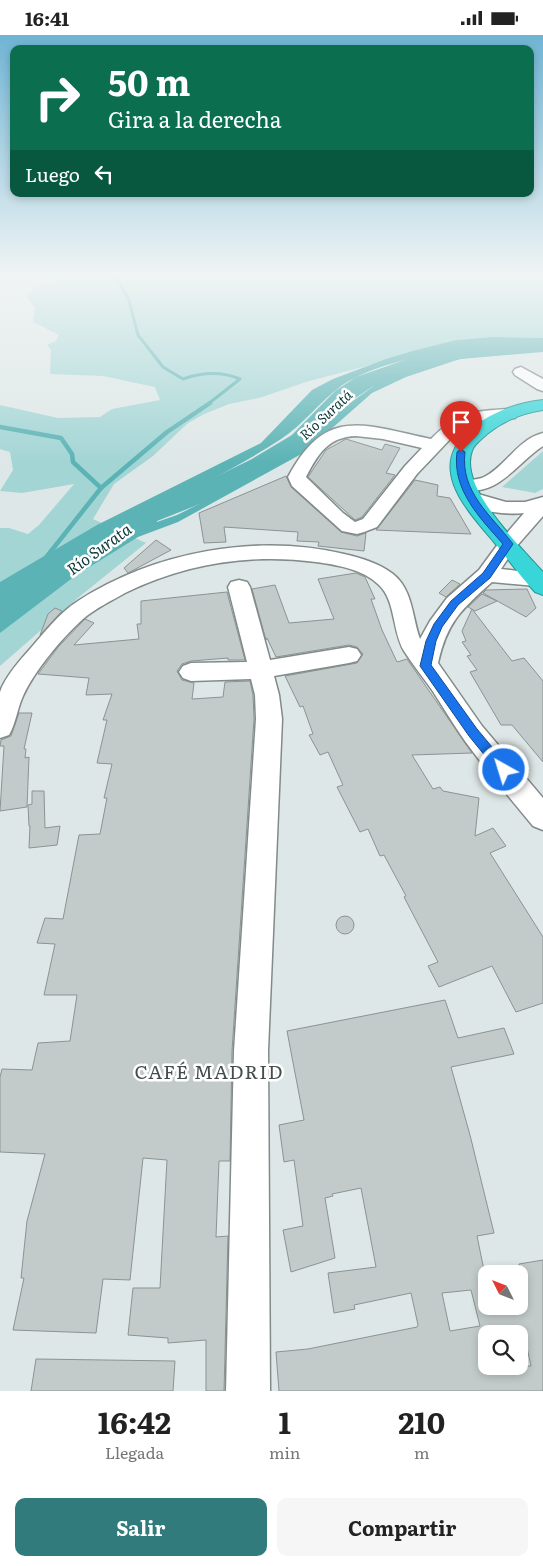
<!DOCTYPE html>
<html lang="es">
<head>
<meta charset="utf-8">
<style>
	body { margin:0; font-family:Literata,serif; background:#f6f6f6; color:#222; height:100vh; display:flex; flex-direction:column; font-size:19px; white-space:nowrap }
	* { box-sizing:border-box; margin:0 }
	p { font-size:16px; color:#767676 }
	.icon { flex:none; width:28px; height:28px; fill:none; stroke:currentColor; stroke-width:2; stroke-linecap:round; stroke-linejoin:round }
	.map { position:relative; height:1356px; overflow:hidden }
	.drawer { display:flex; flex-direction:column; background:#fff; flex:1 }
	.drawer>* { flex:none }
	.banner { position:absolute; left:10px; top:10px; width:524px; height:152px; border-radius:10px; box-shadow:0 2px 8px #0003; background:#0b6e4f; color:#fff; overflow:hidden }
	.needle { width:32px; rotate:312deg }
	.buttons { position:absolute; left:478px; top:1230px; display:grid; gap:10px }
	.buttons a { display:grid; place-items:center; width:50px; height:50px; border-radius:10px; background:#fff; box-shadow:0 2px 8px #0003; font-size:25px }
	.pin { position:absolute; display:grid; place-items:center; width:42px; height:42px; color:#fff; margin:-51px -21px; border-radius:50% 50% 50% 0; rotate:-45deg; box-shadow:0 0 5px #0007 }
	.pin .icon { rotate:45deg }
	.me { position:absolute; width:55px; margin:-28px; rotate:321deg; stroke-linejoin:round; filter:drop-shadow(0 0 4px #0008) }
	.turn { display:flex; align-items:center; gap:18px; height:105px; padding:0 15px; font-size:22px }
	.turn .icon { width:65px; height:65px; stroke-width:2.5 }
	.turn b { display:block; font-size:35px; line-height:42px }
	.then { display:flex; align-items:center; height:48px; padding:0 15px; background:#0003; gap:10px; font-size:19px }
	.eta { display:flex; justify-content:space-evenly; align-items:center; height:85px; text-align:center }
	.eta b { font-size:30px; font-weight:700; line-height:35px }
	.button { display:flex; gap:10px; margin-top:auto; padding:10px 15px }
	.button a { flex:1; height:58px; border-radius:10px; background:#317b7c; color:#fff; font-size:20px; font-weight:700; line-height:58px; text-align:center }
	.button a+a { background:#f6f6f6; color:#222 }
	.status { display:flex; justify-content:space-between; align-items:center; height:35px; padding:0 25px; background:#fff; direction:ltr }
	.status svg { height:14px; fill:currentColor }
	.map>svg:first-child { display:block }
</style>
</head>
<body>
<div class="status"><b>16:41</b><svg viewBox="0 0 49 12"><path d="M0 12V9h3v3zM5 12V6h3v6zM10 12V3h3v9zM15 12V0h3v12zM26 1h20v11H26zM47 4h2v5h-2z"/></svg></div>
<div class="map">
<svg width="543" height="1356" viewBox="0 0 543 1356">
	<rect width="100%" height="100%" fill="#dee7e7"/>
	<g fill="#a3d5d5">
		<path d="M61 239H543V303L492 302 456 305 416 315 363 332 309 346 259 363 229 369 204 379 188 388 153 421 114 449 93 484 146 508 79 562 0 631V493H9L28 499 39 490 74 449 22 458 0 456 13 435 10 417 0 414V370L58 383 100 382 112 374 160 365 155 352 103 341 50 339 51 315 47 310 56 306 59 300 33 287 35 273 26 261 37 251 62 245Z"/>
		<path d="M543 416V454L535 458 502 452Z"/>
	</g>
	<path fill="#5bb3b5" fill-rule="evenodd" d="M492 302 543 303V317L460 324 406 342 372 358 305 417 178 487 138 502 75 541 0 598V547L97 490 261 408 312 355 333 344 386 324 416 315 456 305ZM495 312 442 323 378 348 339 376 320 396 294 418 250 444 177 480 157 487 158 474C199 450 242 430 281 404 303 390 320 366 341 351 376 326 453 313 495 312Z"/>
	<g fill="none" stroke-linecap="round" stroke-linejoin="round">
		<path stroke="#5bb3b5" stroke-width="3" d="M115 239 129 266 138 300 163 332 183 344C203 337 221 336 240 344L208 369"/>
		<g stroke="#5bb3b5" stroke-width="4.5">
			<path d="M0 392 61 403 72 419 73 427 101 453"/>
			<path d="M44 525 101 453 167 397 210 368"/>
		</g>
		<path fill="#5bb3b5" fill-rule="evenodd" d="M543 304V316L493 318 424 331 372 352 351 366 310 410 270 434 215 463 152 488 127 507 117 510 107 507 103 501 107 495 132 476 197 451 252 424 292 400 335 356 356 342 419 320 493 306Z"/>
	</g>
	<g fill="#c2caca" stroke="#8b9393" fill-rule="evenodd">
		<path d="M346 404 382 415 385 409 400 413 386 438 395 440 362 482 355 485 308 442 326 415Z"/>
		<path d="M286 441 291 452 341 497 357 501 366 498 364 516 318 511 319 507 297 506 298 497 224 492 226 507 204 508 199 478Z"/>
		<path d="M415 445 438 450 437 461 450 463 471 499 376 495Z"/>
		<path d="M156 505 171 515 128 538 124 533Z"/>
		<path d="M356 538 365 542 375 564H371L382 595 397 627 407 624 472 718 412 720 433 754 440 752 443 756 479 763 475 801 493 793 506 811 490 818 543 902V968L516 977 492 931 439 952 428 931 438 927 404 862 406 861 384 820 380 821 368 794 360 797 337 752 343 750 328 717 320 720 309 700 313 699 303 671 300 672 285 641 357 628 363 619 357 612 349 610 276 622 267 603 266 605 252 554 275 550 289 588 334 584 318 544Z"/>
		<path d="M452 545 460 549 446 562 439 558Z"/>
		<path d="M527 554 536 573 526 582 483 558 486 555Z"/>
		<path d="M227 557 245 625H228V623L191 626 182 629 177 636 182 645 194 648 192 664 223 662 225 647 250 646 253 660 254 684 232 1016 230 1126H219L216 1202 228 1201 224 1356H206V1305L168 1308V1303L128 1300 133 1253H160L167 1125 143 1123 130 1245 103 1244 96 1298 13 1295 24 1243H21L27 1186 45 1119 0 1117V1042L2 1034 32 1035 38 1008 70 1006 77 960H44L55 909 37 908 45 883 63 884 79 800 100 799 107 763H104L112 729 97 728 107 685H103L112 659 86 660 89 643 38 639 59 611 85 584 94 588 74 610 139 604 137 589H141V566Z"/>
		<path d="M482 559 497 566 475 576 468 572Z"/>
		<path d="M55 573 62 576 40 600 48 579Z"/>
		<path d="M472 574 512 626 524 623 543 646V727L512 690H501L470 637 477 635 467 621 471 620 462 607 466 606 462 596Z"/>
		<path d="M19 678H32L24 714H26L25 723 29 722 27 772 0 776 4 711H0L1 705 11 701Z"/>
		<path d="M32 756H44L45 793 60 791 57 810 29 813 30 791H29L28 770 32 769Z"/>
		<circle cx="345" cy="890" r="9"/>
		<path d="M445 965 458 1003 504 993 514 1019 451 1032 470 1100 494 1198 477 1201 484 1235H486V1271H519V1229L543 1225V1356H279L276 1317 308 1314 417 1292 418 1290 411 1258 354 1270 355 1274 334 1278 328 1238 376 1232 361 1153 332 1159 333 1161 325 1163 335 1223 291 1237 283 1195 303 1191 294 1125 284 1127 279 1090 304 1085 287 996ZM471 1255 480 1291 450 1296 442 1258ZM486 1299H524L531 1331H486Z"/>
		<path d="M36 1324 175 1326 173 1356H31Z"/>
	</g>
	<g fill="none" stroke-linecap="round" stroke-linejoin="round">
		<defs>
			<g id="minor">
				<path d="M521 332 543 344V356L537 354 515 340 513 337 515 334Z"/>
				<path d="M509 374 515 375 517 379 515 383 478 386 455 399 417 439 377 492 364 497 357 499 342 496 292 451 288 442C326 370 364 390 431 404 457 377 473 376 509 374ZM356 401 383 404 422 413 405 431 363 484 355 487 343 478 306 442C318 419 328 402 356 401Z"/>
				<path d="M543 398V411C514 430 498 464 457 454L455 450 457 446C466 444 476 446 484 442 506 431 518 404 543 398Z"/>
				<path d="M471 457 506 467H525L543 462V481L515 513 501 534 543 539V549L536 551 492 547C461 575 447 587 438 628L482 691 543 763V795L533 791C510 763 486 735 465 706 453 689 443 672 432 655 422 641 413 630 404 616 392 596 396 566 379 550 363 534 337 530 316 527 250 518 184 529 125 558 111 566 96 573 83 584 62 603 35 635 23 661 17 674 16 688 9 700L0 703C0 690 0 668 0 657 5 642 20 625 30 614 45 597 59 578 78 566 154 517 257 498 344 519 361 523 379 528 393 539 413 555 412 582 420 604L430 586 447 563 479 535 501 505 524 478C508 480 471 477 461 463L464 459Z"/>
				<path d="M239 545 247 547 250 552 270 625 349 612 357 614 361 620 357 626 349 628 274 641 279 660 282 684 268 1016 270 1356H226L234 1016 256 684 255 660 251 644 191 646 183 643 179 637 183 631 191 628 247 627 228 552 231 547Z"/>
			</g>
			<path id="highway" d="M543 365V375C522 378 503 386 487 399 482 404 474 409 472 416 458 452 521 512 543 537V560L535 557C520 541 508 524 494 507 466 474 426 432 470 395 491 377 516 368 543 365Z"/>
		</defs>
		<use href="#minor" stroke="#828a8a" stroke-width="3"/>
		<use href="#highway" stroke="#2b9294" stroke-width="2"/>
		<use href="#minor" fill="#fff" fill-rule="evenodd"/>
		<use href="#highway" fill="#39d6d9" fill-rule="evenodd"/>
	</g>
	<linearGradient id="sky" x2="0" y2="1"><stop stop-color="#6fb4d4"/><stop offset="0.56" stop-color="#f0f4f4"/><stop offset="1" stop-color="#f0f4f4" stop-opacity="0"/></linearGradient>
	<rect width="543" height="428" fill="url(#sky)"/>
	<path fill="#1a73e8" stroke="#114b97" d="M461 414 465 417C460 457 491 480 513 509L490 543 458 570 442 592 436 606 431 630 477 694 508 731 510 735 508 738H499L469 701 420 631 426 606 434 589 451 566 483 538 503 509C480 483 452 455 457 417Z"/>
	<g text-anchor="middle" stroke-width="5" stroke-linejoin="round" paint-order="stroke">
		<g font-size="14" font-style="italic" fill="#0d3939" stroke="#fff">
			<text transform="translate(326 380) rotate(-43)" y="5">Río Suratá</text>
		</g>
		<g font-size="16" font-style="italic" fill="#0d3939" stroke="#fff">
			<text transform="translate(99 514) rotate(-36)" y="6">Río Surata</text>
		</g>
		<g font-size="19" letter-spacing="1" fill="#464d4d" stroke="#fff">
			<text x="209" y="1044">CAFÉ MADRID</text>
		</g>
	</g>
</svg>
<div class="buttons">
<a><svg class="needle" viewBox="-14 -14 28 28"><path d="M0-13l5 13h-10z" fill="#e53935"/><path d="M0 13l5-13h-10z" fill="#767676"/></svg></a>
<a><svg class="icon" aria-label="search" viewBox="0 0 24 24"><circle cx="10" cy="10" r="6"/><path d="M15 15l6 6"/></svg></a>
</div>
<div class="pin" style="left:461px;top:417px;background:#d93025"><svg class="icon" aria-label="arrive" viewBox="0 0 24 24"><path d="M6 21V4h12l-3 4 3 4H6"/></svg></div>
<svg class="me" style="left:504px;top:735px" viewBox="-20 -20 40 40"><circle r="17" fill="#1a73e8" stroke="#fff" stroke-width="3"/><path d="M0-11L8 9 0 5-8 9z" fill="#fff"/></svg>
<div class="banner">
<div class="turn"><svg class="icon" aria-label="right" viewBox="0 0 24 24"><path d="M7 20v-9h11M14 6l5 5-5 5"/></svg><div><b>50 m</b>Gira a la derecha</div></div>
<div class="then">Luego<svg class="icon" aria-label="left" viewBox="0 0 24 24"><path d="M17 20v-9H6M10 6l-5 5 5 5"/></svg></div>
</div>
</div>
<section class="drawer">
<div class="eta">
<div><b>16:42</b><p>Llegada</p></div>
<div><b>1</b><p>min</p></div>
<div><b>210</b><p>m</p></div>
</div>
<div class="button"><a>Salir</a><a>Compartir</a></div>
</section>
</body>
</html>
